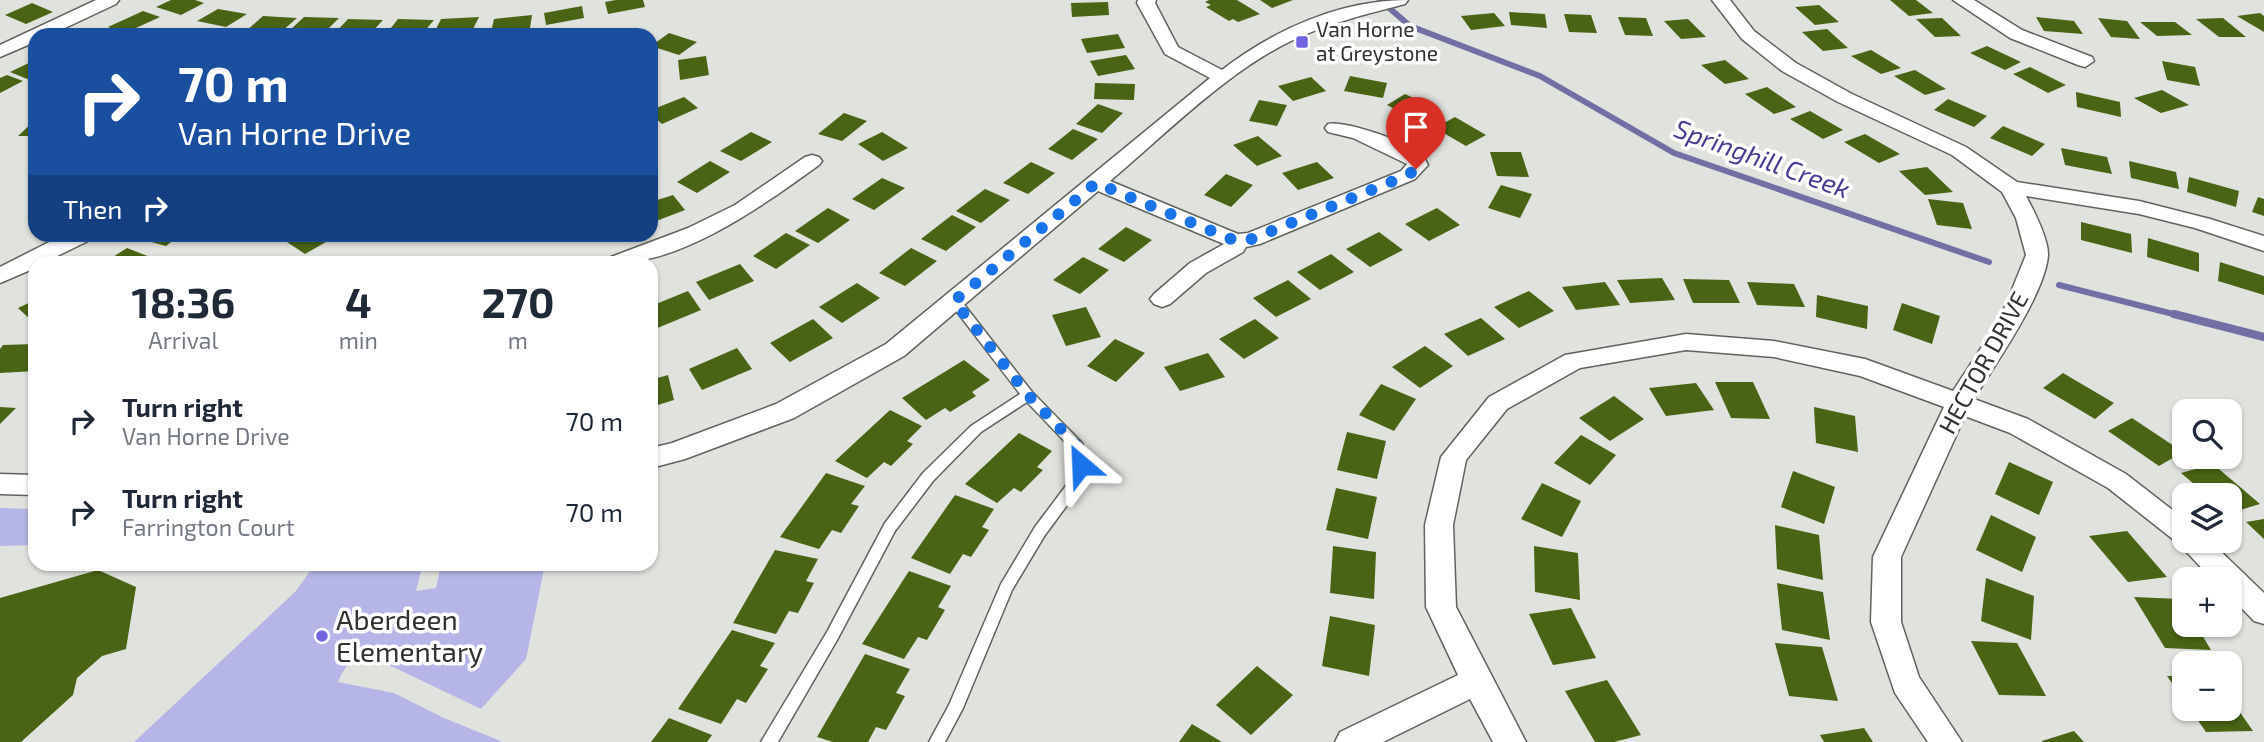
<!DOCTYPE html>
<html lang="en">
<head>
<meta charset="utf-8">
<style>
	body { margin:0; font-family:"Exo 2",sans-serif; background:#f2f2f3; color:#1f2937; height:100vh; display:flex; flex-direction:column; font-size:26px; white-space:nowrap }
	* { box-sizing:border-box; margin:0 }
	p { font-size:23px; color:#747a83 }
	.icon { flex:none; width:38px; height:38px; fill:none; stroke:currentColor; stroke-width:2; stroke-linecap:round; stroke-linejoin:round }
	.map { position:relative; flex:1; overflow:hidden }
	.panel { position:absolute; left:28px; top:256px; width:630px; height:315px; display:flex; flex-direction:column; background:#fff; border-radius:21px; box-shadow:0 2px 5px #0004 }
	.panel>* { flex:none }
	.hud { position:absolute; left:28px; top:28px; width:630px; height:214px; border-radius:21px; box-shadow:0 2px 5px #0004; background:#1a4fa0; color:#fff; overflow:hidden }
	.buttons { position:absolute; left:2172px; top:399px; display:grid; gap:14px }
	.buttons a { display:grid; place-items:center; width:70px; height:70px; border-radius:14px; background:#fff; box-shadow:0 2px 5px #0004; font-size:35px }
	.pin { position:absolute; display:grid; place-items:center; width:60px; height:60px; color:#fff; margin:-72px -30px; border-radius:50% 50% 50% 0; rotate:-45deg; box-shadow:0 0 7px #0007 }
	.pin .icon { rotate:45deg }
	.me { position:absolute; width:77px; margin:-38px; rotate:334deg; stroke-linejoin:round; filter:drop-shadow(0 0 5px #0008) }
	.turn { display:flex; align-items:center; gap:24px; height:147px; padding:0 35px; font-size:32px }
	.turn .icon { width:91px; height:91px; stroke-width:2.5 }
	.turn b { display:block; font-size:49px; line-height:60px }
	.then { display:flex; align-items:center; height:66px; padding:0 35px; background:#0003; gap:14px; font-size:26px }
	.eta { display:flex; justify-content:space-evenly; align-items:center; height:119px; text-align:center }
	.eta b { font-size:42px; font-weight:700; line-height:49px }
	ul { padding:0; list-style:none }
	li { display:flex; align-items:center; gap:21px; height:91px; padding:0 35px }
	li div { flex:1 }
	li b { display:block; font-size:26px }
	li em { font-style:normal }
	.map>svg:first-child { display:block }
</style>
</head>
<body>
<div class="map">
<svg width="2264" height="742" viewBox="0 0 2264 742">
	<rect width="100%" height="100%" fill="#e0e3dd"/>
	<g fill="#b5b6e7">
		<path d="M0 508 35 509V545L0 546Z"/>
		<path d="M315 564H423L416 591 436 588 441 564H545L526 659 481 709 368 655C351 658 345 666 338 682L394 693 444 718 503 742H134L296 591Z"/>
	</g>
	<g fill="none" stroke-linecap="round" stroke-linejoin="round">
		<g stroke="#7070a4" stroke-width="6">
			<path d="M1380 0 1410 26 1540 76 1674 153 1989 262"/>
			<path d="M2059 285 2181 316"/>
		</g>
		<path stroke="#7070a4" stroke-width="8" d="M2174 314 2264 337"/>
	</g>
	<g fill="#486414">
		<path d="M171 0H195L204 3 181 15 156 7Z"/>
		<path d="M616 0H643L645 7 608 14 605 2Z"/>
		<path d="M1209 0H1237L1260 14 1238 22 1233 19 1229 21 1206 7 1211 5 1205 2Z"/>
		<path d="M1260 0H1293L1272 8Z"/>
		<path d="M1890 0H1916L1933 13 1909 16Z"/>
		<path d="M1108 2 1109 15 1072 17 1071 3Z"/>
		<path d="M32 3 53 12 26 24 5 15Z"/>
		<path d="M1819 5 1839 22 1815 25 1795 7Z"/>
		<path d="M582 6 584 18 546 25 544 13Z"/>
		<path d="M218 9 247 14 226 27 197 21Z"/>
		<path d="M143 11 160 17 125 33 108 27Z"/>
		<path d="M1509 12 1545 14 1547 28 1511 25Z"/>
		<path d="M1494 13 1505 26 1471 30 1461 16Z"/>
		<path d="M2260 13 2264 16V32L2237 16Z"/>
		<path d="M1564 14 1591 15 1597 33 1569 32Z"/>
		<path d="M532 15 530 28 491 32 494 19Z"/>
		<path d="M263 16 297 18 281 32 247 30Z"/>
		<path d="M304 17 339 18 325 32 290 30Z"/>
		<path d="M479 17 472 31 434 33 441 19Z"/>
		<path d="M1618 17 1646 18 1653 36 1625 35Z"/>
		<path d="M2036 17 2074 21 2083 34 2044 31Z"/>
		<path d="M1942 18 1961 36 1935 37 1916 19Z"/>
		<path d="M2098 18 2127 21 2140 39 2111 37Z"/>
		<path d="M2223 18 2246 37H2219L2196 19Z"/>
		<path d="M348 19 383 20 370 34 335 33Z"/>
		<path d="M398 19 434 20 423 33H387Z"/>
		<path d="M1688 19 1706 37 1681 39 1664 21Z"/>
		<path d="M2140 22H2175L2192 35 2157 36Z"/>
		<path d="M1827 29 1848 48 1823 51 1802 32Z"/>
		<path d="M669 33 697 42 679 55 651 46Z"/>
		<path d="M1118 34 1125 48 1087 53 1081 39Z"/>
		<path d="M1987 46 2021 62 2005 70 1970 53Z"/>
		<path d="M1871 50 1901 68 1881 74 1851 56Z"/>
		<path d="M1126 55 1135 69 1098 76 1090 61Z"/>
		<path d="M706 56 709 75 680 80 678 60Z"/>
		<path d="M35 60V75L27 79 10 72Z"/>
		<path d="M1725 60 1749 79 1725 84 1701 65Z"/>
		<path d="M2162 61 2195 67 2200 86 2167 80Z"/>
		<path d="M2030 67 2066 85 2048 93 2013 74Z"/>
		<path d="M1915 70 1946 89 1925 95 1894 76Z"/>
		<path d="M7 75 23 81 0 93V78Z"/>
		<path d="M1350 76 1387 83 1383 98 1344 91Z"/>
		<path d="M1311 77 1326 91 1293 101 1278 86Z"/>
		<path d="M1095 83 1135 84 1134 100 1094 99Z"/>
		<path d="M1767 87 1796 107 1774 114 1745 94Z"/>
		<path d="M2162 90 2189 105 2161 113 2134 98Z"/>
		<path d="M2076 92 2120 102 2121 117 2077 107Z"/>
		<path d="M1405 94 1437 109 1418 121 1387 105Z"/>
		<path d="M684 97 698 108 662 124 651 114V110Z"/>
		<path d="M1948 99 1987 116 1974 127 1934 110Z"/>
		<path d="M1259 100 1287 105 1277 126 1249 121Z"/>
		<path d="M1098 104 1123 113 1102 133 1076 124Z"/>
		<path d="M1810 111 1843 130 1823 139 1790 119Z"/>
		<path d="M844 113 867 121 842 141 818 134Z"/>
		<path d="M1455 117 1486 135 1466 146 1435 128Z"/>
		<path d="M35 120V136H18Z"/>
		<path d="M2003 126 2045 144 2032 156 1990 138Z"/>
		<path d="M1073 129 1098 139 1072 160 1048 149Z"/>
		<path d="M751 132 772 142 741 161 720 151Z"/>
		<path d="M882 132 908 148 883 161 858 144Z"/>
		<path d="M1865 134 1900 154 1879 163 1844 142Z"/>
		<path d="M1258 136 1282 156 1257 166 1233 145Z"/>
		<path d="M2061 148 2107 157 2112 174 2065 165Z"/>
		<path d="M1490 152H1521L1529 177 1497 176Z"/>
		<path d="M710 161 730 172 697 193 677 182Z"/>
		<path d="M2129 161 2176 172 2179 189 2131 178Z"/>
		<path d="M1031 162 1055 173 1028 194 1003 183Z"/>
		<path d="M1317 162 1334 178 1298 190 1282 173Z"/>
		<path d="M1927 167 1953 192 1925 195 1899 171Z"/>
		<path d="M1226 174 1253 185 1231 207 1204 195Z"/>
		<path d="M2189 177 2239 191 2236 207 2187 192Z"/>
		<path d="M882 178 905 188 874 210 852 199Z"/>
		<path d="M1501 185 1532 194 1520 218 1488 208Z"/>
		<path d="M985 189 1010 200 981 223 956 211Z"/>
		<path d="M673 195 685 210 651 223V202Z"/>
		<path d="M2258 197 2264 199V216L2252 212Z"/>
		<path d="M1928 199 1963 203 1972 229 1937 225Z"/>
		<path d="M828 208 850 220 818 243 795 231Z"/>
		<path d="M1437 208 1460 225 1429 241 1405 224Z"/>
		<path d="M952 215 976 227 946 251 921 239Z"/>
		<path d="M2081 222 2131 234 2132 253 2081 240Z"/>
		<path d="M1126 227 1152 240 1124 262 1098 249Z"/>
		<path d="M1379 232 1403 250 1370 267 1346 249Z"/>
		<path d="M786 233 810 245 776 269 753 256Z"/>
		<path d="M147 234H181L166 246 140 239Z"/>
		<path d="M300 234H340L305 254 287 242Z"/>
		<path d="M486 234H531L527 241 483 240Z"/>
		<path d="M2148 238 2199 253V272L2147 257Z"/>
		<path d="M127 248 150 257 141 262H105Z"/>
		<path d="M911 248 937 261 905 286 879 273Z"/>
		<path d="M1331 254 1354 272 1320 290 1297 272Z"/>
		<path d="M1083 257 1109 270 1080 294 1053 280Z"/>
		<path d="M2220 262 2264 276V295L2218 281Z"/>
		<path d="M740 264 754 281 709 300 696 282Z"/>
		<path d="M1662 278 1675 300 1630 303 1617 280Z"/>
		<path d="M1683 279 1729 280 1740 303H1693Z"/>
		<path d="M1288 280 1311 299 1276 317 1253 298Z"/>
		<path d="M1605 282 1620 305 1576 310 1562 287Z"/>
		<path d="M1747 282 1794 284 1805 307 1757 305Z"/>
		<path d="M857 283 880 298 842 323 819 307Z"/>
		<path d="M688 291 701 310 655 329 651 324V306Z"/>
		<path d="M1529 291 1554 311 1519 328 1494 307Z"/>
		<path d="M1817 295 1868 306 1867 329 1816 317Z"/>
		<path d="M35 300V321L33 322 18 308Z"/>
		<path d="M1902 303 1940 316 1932 344 1893 330Z"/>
		<path d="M1086 307 1101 337 1066 346 1052 315Z"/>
		<path d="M1481 318 1505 339 1468 356 1444 334Z"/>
		<path d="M813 319 833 338 790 362 770 343Z"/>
		<path d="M1255 319 1279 338 1244 359 1219 339Z"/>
		<path d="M1115 339 1145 353 1116 382 1087 366Z"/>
		<path d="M35 344V371L0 373V349L3 345Z"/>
		<path d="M1425 346 1453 366 1420 388 1392 367Z"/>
		<path d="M737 348 752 369 702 390 689 369Z"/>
		<path d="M1208 353 1225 377 1180 391 1164 367Z"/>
		<path d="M964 360 990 380 972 392 976 396 950 412 945 408 926 420 902 398Z"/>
		<path d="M2063 373 2114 403 2095 419 2043 388Z"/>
		<path d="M668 375 674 400 651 407V380Z"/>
		<path d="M1715 382H1753L1770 419 1731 418Z"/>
		<path d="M1696 383 1714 410 1666 416 1649 388Z"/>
		<path d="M1381 384 1416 399 1394 431 1359 415Z"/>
		<path d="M1614 396 1644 419 1610 441 1579 418Z"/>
		<path d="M0 407 16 408 0 424Z"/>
		<path d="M1814 407 1855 416 1858 452 1816 443Z"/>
		<path d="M890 410 922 426 907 441 913 444 891 466 884 462 867 478 835 461Z"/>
		<path d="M2132 418 2183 452 2159 466 2108 431Z"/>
		<path d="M1347 432 1386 441 1377 479 1337 470Z"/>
		<path d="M1019 433 1052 451 1037 467 1043 470 1021 492 1014 488 997 503 965 484Z"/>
		<path d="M1581 435 1616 455 1590 485 1554 463Z"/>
		<path d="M2009 462 2053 482 2039 515 1995 494Z"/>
		<path d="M2213 464 2260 504 2230 513V495H2207L2181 473Z"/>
		<path d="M1793 471 1835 487 1824 524 1781 507Z"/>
		<path d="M826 473 865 486 851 504 859 506 841 533 832 530 819 549 780 537Z"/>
		<path d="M1542 483 1581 501 1562 537 1521 519Z"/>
		<path d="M1336 488 1377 497 1368 539 1326 530Z"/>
		<path d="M955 495 994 509 982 527 989 530 971 557 963 554 950 574 911 558Z"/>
		<path d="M1991 515 2036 537 2022 572 1976 550Z"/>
		<path d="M2264 519V539L2246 522Z"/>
		<path d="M1775 525 1819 535 1823 580 1777 569Z"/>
		<path d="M2127 531 2167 577 2128 582 2089 536Z"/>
		<path d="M1333 546 1376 552 1374 599 1330 593Z"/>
		<path d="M1534 546 1578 553 1580 600 1535 592Z"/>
		<path d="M775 550 818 559 806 581 814 583 798 613 789 611 776 634 733 623Z"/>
		<path d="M98 570 136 587 126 649 102 656 77 678 73 695 21 742H0V598Z"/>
		<path d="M909 571 951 586 938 607 945 610 927 640 918 637 904 659 862 644Z"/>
		<path d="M1986 578 2034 596 2031 640 1981 621Z"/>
		<path d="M1777 583 1823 592 1830 640 1782 630Z"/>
		<path d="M2134 597 2180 599 2184 606V625H2196L2211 650 2165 648Z"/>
		<path d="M1571 608 1596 658 1553 665 1529 614Z"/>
		<path d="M1330 616 1375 625 1369 676 1322 666Z"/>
		<path d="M732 630 775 643 760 666 768 669 746 703 737 699 721 724 678 709Z"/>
		<path d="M1971 641 2017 643 2046 696 1999 695Z"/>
		<path d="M1775 643 1822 647 1838 701 1789 696Z"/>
		<path d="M865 654 910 669 896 693 905 696 886 730 876 727 868 742H833L817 737Z"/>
		<path d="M1257 666 1293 695 1251 735 1216 705Z"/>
		<path d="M2167 676H2184V700Z"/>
		<path d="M1607 680 1641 735 1614 742H1595L1565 691Z"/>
		<path d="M2230 698 2253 731 2206 732 2190 709H2230Z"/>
		<path d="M669 718 712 735 707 742H651Z"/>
		<path d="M1192 724 1222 742H1179Z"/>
		<path d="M1864 728 1873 742H1824L1820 735Z"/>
		<path d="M2074 731 2084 742H2042V741Z"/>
	</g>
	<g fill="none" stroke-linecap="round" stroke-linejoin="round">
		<defs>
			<path id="lane" d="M955 297 959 298 1032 392 1082 443 1088 465 1079 489 1045 535 1012 590 963 708 945 742H929L949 705 1001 584 1035 527 1068 483 1074 465 1071 448 1027 402 981 432 933 481 895 531 837 640 778 742H761L827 632 885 523 923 473 971 426 1020 394 951 304 949 301Z"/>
			<g id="street">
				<path d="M96 0H119L116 4 50 35H35V42L0 57V45Z"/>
				<path d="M1138 0H1156L1155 3 1178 47 1222 70C1275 29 1341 0 1408 0L1405 4C1367 14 1329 23 1293 40 1226 72 1166 134 1110 181L1238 234 1248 233 1401 171 1407 164 1353 138 1328 132 1325 128 1328 124C1345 120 1410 143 1423 155 1424 157 1427 163 1428 165L1415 179 1260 244 1246 247 1243 252 1206 273 1170 304 1162 307 1154 304 1150 299 1154 294 1190 263 1224 244 1098 191 904 356 794 418 685 459 651 468V448L672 443 776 404 886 344 1210 78 1165 54 1137 3Z"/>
				<path d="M1712 0H1730L1754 31 1796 63 1852 94 1966 147 2017 182 2139 201 2210 219 2264 236V251L2195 228 2139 214 2026 196C2034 211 2049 240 2048 256 2044 296 1995 364 1974 399L2028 419 2126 474 2184 519V541H2210L2264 593V624L2254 621 2230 596V579H2212L2179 544 2108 488 2010 433 1965 416 1901 557V622L1919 677 1962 742H1928L1895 693 1871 622 1873 557 1944 407 1860 376 1774 357 1686 350 1580 368 1507 409 1466 460 1453 525 1456 607 1526 742H1493L1470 699 1383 742H1335L1340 732 1458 675 1426 607 1425 525 1441 457 1489 397 1565 355 1686 334 1774 341 1865 359 1953 391 2000 319 2026 255 2016 218 2002 192 1952 155 1838 102 1782 71 1742 39Z"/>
				<path d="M1953 0H1974L2022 30 2092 57 2094 61 2085 67 2078 65 2010 38Z"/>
				<path d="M812 155 819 157 822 161 819 165C765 204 676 269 608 262L611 257 688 228 735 205 805 157Z"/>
				<path d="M65 234H95L92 239 45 262H35V268L0 283V267Z"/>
				<path d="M0 474 35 475V495L0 494Z"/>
			</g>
		</defs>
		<use href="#lane" stroke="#60635d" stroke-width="3"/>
		<use href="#street" stroke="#60635d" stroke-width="3"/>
		<use href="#lane" fill="#fff" fill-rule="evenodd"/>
		<use href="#street" fill="#fff" fill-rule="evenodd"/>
	</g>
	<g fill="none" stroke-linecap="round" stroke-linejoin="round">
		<path stroke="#1a73e8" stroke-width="12" stroke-dasharray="0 21.6" d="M1081 465 1077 446 1028 395 954 301 1096 183 1236 241 1252 239 1408 175 1416 169"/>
	</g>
	<g fill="#7166e0" stroke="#fff" stroke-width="2.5">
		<rect x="1295" y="35" width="14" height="14" rx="3.5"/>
		<circle cx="322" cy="636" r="7"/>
	</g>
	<g text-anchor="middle" stroke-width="7" stroke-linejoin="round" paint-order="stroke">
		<g font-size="21" fill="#313230" stroke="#fff" text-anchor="start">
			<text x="1316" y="37">Van Horne<tspan x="1316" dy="24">at Greystone</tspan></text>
		</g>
		<g font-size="24" fill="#313230" stroke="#fff">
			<text transform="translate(1984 363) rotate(-61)" y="8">HECTOR DRIVE</text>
		</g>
		<g font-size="26" font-style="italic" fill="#453c94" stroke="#fff">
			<text transform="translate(1762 159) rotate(20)" y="9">Springhill Creek</text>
		</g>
		<g font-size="28" fill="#313230" stroke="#fff" text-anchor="start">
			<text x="336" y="630">Aberdeen<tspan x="336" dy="32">Elementary</tspan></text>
		</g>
	</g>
</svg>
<div class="buttons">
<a><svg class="icon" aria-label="search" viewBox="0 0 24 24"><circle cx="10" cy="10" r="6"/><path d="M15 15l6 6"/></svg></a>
<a><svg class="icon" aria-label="layers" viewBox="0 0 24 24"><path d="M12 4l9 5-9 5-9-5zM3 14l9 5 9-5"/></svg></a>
<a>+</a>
<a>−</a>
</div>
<div class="pin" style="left:1416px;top:169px;background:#d93025"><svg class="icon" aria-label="arrive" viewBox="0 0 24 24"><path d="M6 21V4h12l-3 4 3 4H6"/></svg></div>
<svg class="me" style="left:1081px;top:465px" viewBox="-20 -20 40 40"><path d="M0-17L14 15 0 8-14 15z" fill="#1a73e8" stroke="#fff" stroke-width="4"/></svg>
<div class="hud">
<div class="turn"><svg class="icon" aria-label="right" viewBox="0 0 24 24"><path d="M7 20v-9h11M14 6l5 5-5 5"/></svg><div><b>70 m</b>Van Horne Drive</div></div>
<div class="then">Then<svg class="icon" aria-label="right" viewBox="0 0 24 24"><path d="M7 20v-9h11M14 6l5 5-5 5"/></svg></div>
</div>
<section class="panel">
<div class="eta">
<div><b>18:36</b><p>Arrival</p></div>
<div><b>4</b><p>min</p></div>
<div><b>270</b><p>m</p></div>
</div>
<ul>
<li><svg class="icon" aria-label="right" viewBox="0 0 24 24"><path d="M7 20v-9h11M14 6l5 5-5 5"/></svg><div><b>Turn right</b><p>Van Horne Drive</p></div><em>70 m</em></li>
<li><svg class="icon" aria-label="right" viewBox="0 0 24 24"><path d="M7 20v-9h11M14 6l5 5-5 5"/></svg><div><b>Turn right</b><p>Farrington Court</p></div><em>70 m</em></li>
</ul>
</section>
</div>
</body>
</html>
